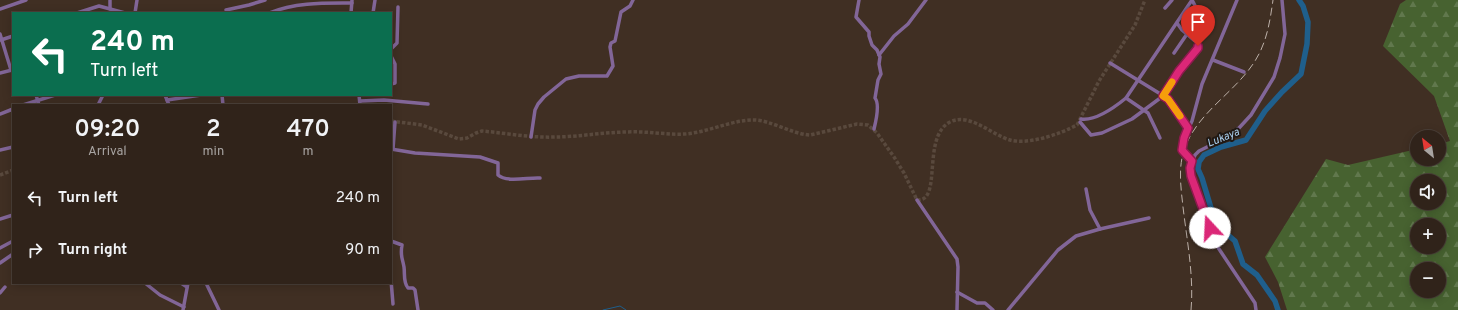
<!DOCTYPE html>
<html lang="en">
<head>
<meta charset="utf-8">
<style>
	body { margin:0; font-family:Overpass,sans-serif; background:#3c2f27; color:#f1f3f6; height:100vh; display:flex; flex-direction:column; font-size:15px; white-space:nowrap }
	* { box-sizing:border-box; margin:0 }
	p { font-size:13px; color:#a8a4a2 }
	.icon { flex:none; width:22px; height:22px; fill:none; stroke:currentColor; stroke-width:2; stroke-linecap:round; stroke-linejoin:round }
	.map { position:relative; flex:1; overflow:hidden }
	.panel { position:absolute; left:12px; top:104px; width:380px; height:180px; display:flex; flex-direction:column; background:#30231a; border-radius:0px; box-shadow:0 2px 10px #0003,0 0 0 1px #4b4039 }
	.panel>* { flex:none }
	.guide { position:absolute; left:12px; top:12px; width:380px; height:84px; border-radius:0px; box-shadow:0 2px 10px #0003,0 0 0 1px #4b4039; background:#0b6e4f; color:#fff; overflow:hidden }
	.needle { width:26px; rotate:330deg }
	.tools { position:absolute; left:1410px; top:130px; display:grid; gap:8px }
	.tools a { display:grid; place-items:center; width:36px; height:36px; border-radius:50%; background:#30231a; box-shadow:0 2px 10px #0003,0 0 0 1px #4b4039; font-size:20px }
	.pin { position:absolute; display:grid; place-items:center; width:34px; height:34px; color:#fff; margin:-41px -17px; border-radius:50% 50% 50% 0; rotate:-45deg; box-shadow:0 0 4px #0007 }
	.pin .icon { rotate:45deg }
	.me { position:absolute; width:44px; margin:-22px; rotate:340deg; stroke-linejoin:round; filter:drop-shadow(0 0 3px #0008) }
	.turn { display:flex; align-items:center; gap:14px; height:84px; padding:0 12px; font-size:18px }
	.turn .icon { width:52px; height:52px; stroke-width:2.5 }
	.turn b { display:block; font-size:28px; line-height:34px }
	.eta { display:flex; justify-content:space-evenly; align-items:center; height:68px; text-align:center }
	.eta b { font-size:24px; font-weight:600; line-height:28px }
	ul { padding:0; list-style:none }
	li { display:flex; align-items:center; gap:12px; height:52px; padding:0 12px }
	li div { flex:1 }
	li b { display:block; font-size:15px }
	li em { font-style:normal }
	.map>svg:first-child { display:block }
</style>
</head>
<body>
<div class="map">
<svg width="1458" height="310" viewBox="0 0 1458 310">
	<defs>
		<pattern id="forest-firs" width="22" height="20" patternUnits="userSpaceOnUse"><rect width="22" height="20" fill="#476230"/><path d="M5 1l3.5 6h-7zM16 11l3.5 6h-7z" fill="#61784d"/></pattern>
	</defs>
	<rect width="100%" height="100%" fill="#402f23"/>
	<path fill="url(#forest-firs)" fill-rule="evenodd" d="M1406 0H1458V310H1287L1278 282 1265 257 1326 159 1348 165 1417 149V159H1439V144L1450 141 1434 96 1383 46 1400 4ZM1417 181H1439V203H1417ZM1417 225H1439V247H1417ZM1417 269H1439V291H1417Z"/>
	<g fill="none" stroke-linecap="round" stroke-linejoin="round">
		<path stroke="#1f5f8c" stroke-width="1" d="M603 310 620 306 626 310"/>
		<path stroke="#1f5f8c" stroke-width="5.5" d="M1278 310 1275 301 1257 275 1243 264 1235 241 1220 228 1211 208 1202 178 1198 169 1199 162 1204 155 1221 147 1246 140 1265 111 1282 92 1301 74 1307 44 1308 22 1303 6 1299 0"/>
		<g stroke="#59493d" stroke-width="3.5" stroke-dasharray="3.5 2" stroke-linecap="butt">
			<path d="M391 121 422 125 459 139 467 138 476 133 482 131C506 133 530 138 555 137 579 137 603 132 628 132 647 131 666 135 685 134 709 132 731 120 754 120 770 120 792 134 810 135L857 124 868 125 877 133 894 157 904 173 916 198 917 200C943 202 921 137 950 122 969 112 992 135 1010 140 1029 145 1060 134 1077 125L1099 81 1135 25 1145 0"/>
			<path d="M0 175 13 170"/>
		</g>
		<g stroke="#826698" stroke-width="3.5">
			<path d="M859 0 856 17 869 32V36L872 45 877 50 880 57 879 64 881 74 878 80 875 98C880 104 876 121 874 129"/>
			<path d="M1165 8 1172 0"/>
			<path d="M0 9 26 0"/>
			<path d="M110 9V0"/>
			<path d="M226 10 249 5 265 0"/>
			<path d="M77 13 99 6 125 13"/>
			<path d="M135 13 137 0"/>
			<path d="M269 13C296 2 324 3 352 3"/>
			<path d="M351 13 352 0"/>
			<path d="M373 13 375 0"/>
			<path d="M0 34 11 70"/>
			<path d="M1 40 13 36"/>
			<path d="M391 49 397 43 398 7"/>
			<path d="M879 55 894 36 908 24 926 0"/>
			<path d="M391 56 395 64V83L391 84"/>
			<path d="M1213 60 1244 72"/>
			<path d="M1110 63 1167 98 1188 128"/>
			<path d="M0 73 12 70"/>
			<path d="M36 95 39 105"/>
			<path d="M165 95 169 105"/>
			<path d="M222 95 223 105"/>
			<path d="M359 95 360 105"/>
			<path d="M1126 98 1148 113 1160 138"/>
			<path d="M167 100 201 95"/>
			<path d="M360 101 384 100 428 104"/>
			<path d="M23 105 55 95"/>
			<path d="M98 105 103 95"/>
			<path d="M0 114 13 109"/>
			<path d="M1081 119C1095 121 1115 107 1126 98L1192 0 1200 15 1174 53"/>
			<path d="M1080 122 1091 135 1102 133 1132 119 1163 96 1179 71 1199 47 1196 42 1182 30 1177 23"/>
			<path d="M531 137 535 110 538 104 544 97 566 79 579 76H607L613 66 610 47 611 43 615 41 621 12 630 6 633 0"/>
			<path d="M391 149 415 153 480 157 498 163V175C507 183 529 177 540 178"/>
			<path d="M393 149 395 122"/>
			<path d="M0 150 13 147"/>
			<path d="M1192 161 1182 149 1184 138 1192 121 1202 84 1237 0"/>
			<path d="M917 200 957 259 958 267 957 310"/>
			<path d="M0 219 13 215"/>
			<path d="M1100 229 1149 218"/>
			<path d="M391 241 402 245C400 256 402 256 404 267 405 274 403 282 408 288H413L415 290 418 310"/>
			<path d="M0 248 13 241"/>
			<path d="M0 263 13 254"/>
			<path d="M391 280 393 304"/>
			<path d="M145 283 160 295 184 307"/>
			<path d="M181 283 187 287"/>
			<path d="M206 283 219 310"/>
			<path d="M957 292 977 303H985L993 310"/>
			<path d="M0 293 5 287"/>
			<path d="M183 310 188 283"/>
			<path d="M1008 310 1058 250 1076 236 1100 229 1090 210 1086 189"/>
			<path d="M1256 310 1255 303 1217 246 1191 176 1190 168 1195 155 1199 151 1225 138 1239 128 1251 115 1274 77 1280 58 1285 34 1282 0"/>
		</g>
		<path stroke="#bdb1a9" stroke-width="1" stroke-dasharray="8 4" stroke-linecap="butt" d="M1191 310C1194 276 1187 241 1183 207 1181 188 1178 169 1184 150 1197 112 1235 93 1255 61 1267 42 1270 21 1273 0"/>
	</g>
	<g fill="none" stroke-linecap="round" stroke-linejoin="round">
		<defs>
			<path id="route" d="M1198 46V48L1179 71 1163 96 1168 99 1188 128 1184 138 1182 150 1192 161 1190 168 1191 176 1210 228"/>
		</defs>
		<use href="#route" stroke="#8e194d" stroke-width="10"/>
		<use href="#route" stroke="#db2777" stroke-width="7"/>
		<path stroke="#f59e0b" stroke-width="7" d="M1172 82 1163 96 1168 99 1180 116"/>
	</g>
	<g text-anchor="middle" stroke-width="4" stroke-linejoin="round" paint-order="stroke">
		<g font-size="11" font-style="italic" fill="#acd2f2" stroke="#211914">
			<text transform="translate(1223 137) rotate(-22)" y="4">Lukaya</text>
		</g>
	</g>
</svg>
<div class="tools">
<a><svg class="needle" viewBox="-14 -14 28 28"><path d="M0-13l5 13h-10z" fill="#e53935"/><path d="M0 13l5-13h-10z" fill="#a8a4a2"/></svg></a>
<a><svg class="icon" aria-label="sound" viewBox="0 0 24 24"><path d="M4 9h4l5-4v14l-5-4H4zM17 9q2 3 0 6"/></svg></a>
<a>+</a>
<a>−</a>
</div>
<div class="pin" style="left:1198px;top:46px;background:#d93025"><svg class="icon" aria-label="arrive" viewBox="0 0 24 24"><path d="M6 21V4h12l-3 4 3 4H6"/></svg></div>
<svg class="me" style="left:1210px;top:228px" viewBox="-20 -20 40 40"><circle r="19" fill="#fff"/><path d="M0-13L10 11 0 6-10 11z" fill="#db2777"/></svg>
<div class="guide">
<div class="turn"><svg class="icon" aria-label="left" viewBox="0 0 24 24"><path d="M17 20v-9H6M10 6l-5 5 5 5"/></svg><div><b>240 m</b>Turn left</div></div>
</div>
<section class="panel">
<div class="eta">
<div><b>09:20</b><p>Arrival</p></div>
<div><b>2</b><p>min</p></div>
<div><b>470</b><p>m</p></div>
</div>
<ul>
<li><svg class="icon" aria-label="left" viewBox="0 0 24 24"><path d="M17 20v-9H6M10 6l-5 5 5 5"/></svg><div><b>Turn left</b></div><em>240 m</em></li>
<li><svg class="icon" aria-label="right" viewBox="0 0 24 24"><path d="M7 20v-9h11M14 6l5 5-5 5"/></svg><div><b>Turn right</b></div><em>90 m</em></li>
</ul>
</section>
</div>
</body>
</html>
